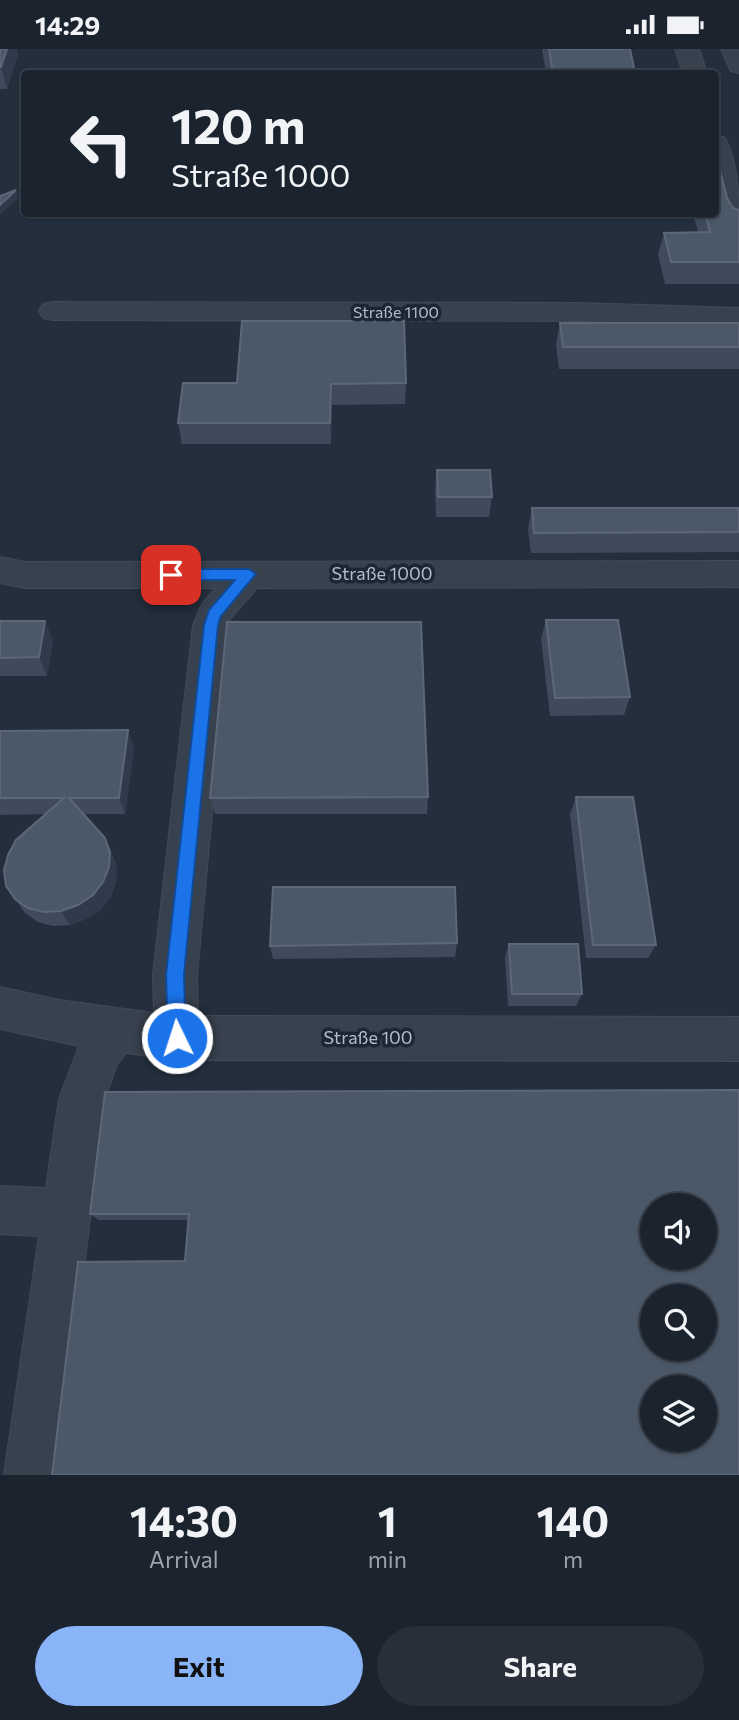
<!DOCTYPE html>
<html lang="en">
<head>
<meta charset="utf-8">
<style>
	body { margin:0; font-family:Commissioner,sans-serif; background:#282f3a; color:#f1f3f6; height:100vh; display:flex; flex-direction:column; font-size:26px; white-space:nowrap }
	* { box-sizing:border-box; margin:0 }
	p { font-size:23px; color:#a0a4aa }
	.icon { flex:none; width:38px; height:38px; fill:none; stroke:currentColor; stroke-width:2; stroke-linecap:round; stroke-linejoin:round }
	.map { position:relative; height:1426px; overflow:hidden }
	.sheet { display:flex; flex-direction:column; background:#1b232e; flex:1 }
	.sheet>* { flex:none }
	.guide { position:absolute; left:21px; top:21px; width:698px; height:147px; border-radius:7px; box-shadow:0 2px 5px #0004,0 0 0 2px #39404a; background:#1b232e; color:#f1f3f6; overflow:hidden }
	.buttons { position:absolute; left:640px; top:1144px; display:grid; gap:14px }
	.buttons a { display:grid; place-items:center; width:77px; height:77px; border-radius:50%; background:#1b232e; box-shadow:0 2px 5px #0004,0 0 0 2px #39404a; font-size:35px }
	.pin { position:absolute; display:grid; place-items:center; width:60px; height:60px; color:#fff; margin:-30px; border-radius:14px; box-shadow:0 4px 10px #0006 }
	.me { position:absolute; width:77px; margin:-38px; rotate:356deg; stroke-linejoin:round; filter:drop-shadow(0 0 5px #0008) }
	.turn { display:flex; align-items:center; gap:24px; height:147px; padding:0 35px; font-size:32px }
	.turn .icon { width:91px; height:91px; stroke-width:2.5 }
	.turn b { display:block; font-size:49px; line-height:60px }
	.eta { display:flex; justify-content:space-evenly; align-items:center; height:119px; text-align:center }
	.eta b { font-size:42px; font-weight:700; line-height:49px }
	.cta { display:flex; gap:14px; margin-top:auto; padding:14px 35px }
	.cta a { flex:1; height:80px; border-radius:42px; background:#8ab4f8; color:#111; font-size:28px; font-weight:700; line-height:80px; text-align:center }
	.cta a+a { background:#282f3a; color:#f1f3f6 }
	.status { display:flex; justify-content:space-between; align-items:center; height:49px; padding:0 35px; background:#1b232e; direction:ltr }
	.status svg { height:19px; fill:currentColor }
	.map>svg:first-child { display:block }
</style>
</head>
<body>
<div class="status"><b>14:29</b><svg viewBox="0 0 49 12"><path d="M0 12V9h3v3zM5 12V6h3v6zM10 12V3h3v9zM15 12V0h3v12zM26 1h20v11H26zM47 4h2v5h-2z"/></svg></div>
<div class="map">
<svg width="739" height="1426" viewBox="0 0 739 1426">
	<rect width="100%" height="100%" fill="#242f3e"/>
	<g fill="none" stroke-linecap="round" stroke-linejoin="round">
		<defs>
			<g id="minor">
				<path d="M675 0H699L707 24H683Z"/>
				<path d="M721 0H739V24L731 22Z"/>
				<path d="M716 86 725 89C739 115 739 152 739 182L729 180C712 154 715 115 716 86Z"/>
				<path d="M53 253 579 254 739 259V277L579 272 53 271 43 269 39 262 43 255Z"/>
				<path d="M0 508 25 513 739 512V538L257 539 230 570 197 926 198 967 739 968V1012L177 1011 126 1004 117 1015 105 1050 58 1426H4L39 1187 0 1185V1137L46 1139 59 1050 79 997 0 980V938L59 951 154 964 153 926 193 576 202 555 216 539H25L0 534Z"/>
			</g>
		</defs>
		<use href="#minor" stroke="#414a57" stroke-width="2"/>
		<use href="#minor" fill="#38414e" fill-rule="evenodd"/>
	</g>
	<g fill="#3f4b5c">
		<path d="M0 0 18 5 7 40H0Z"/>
		<path d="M542 0H630L635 24H546Z"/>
		<path d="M727 149 733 159 739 161V235H665L658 205 664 184 698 183 693 164H716Z"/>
		<path d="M560 274H739V320H559L556 295Z"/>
		<path d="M237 334H406L405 355 332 356 331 395H182L178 374Z"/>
		<path d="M437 421 492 448 489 468H436L435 442Z"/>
		<path d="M532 459H739V503L531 504 528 480Z"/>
		<path d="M546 571 630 648 624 666 550 667 541 590Z"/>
		<path d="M0 572 53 591 47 627H0Z"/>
		<path d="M0 682 134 699 125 765H84L112 805 117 818 116 833 111 848 100 861 86 870 70 876 53 877 38 873 25 864 6 837 45 765 0 766Z"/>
		<path d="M428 748 427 765H215L210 749Z"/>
		<path d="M576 748 656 896 648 909H586L570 765Z"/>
		<path d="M457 894 455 908 273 910 270 897Z"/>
		<path d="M509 895 582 945 576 957H508L505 908Z"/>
		<path d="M739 1041 185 1212 189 1171H99L90 1165Z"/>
	</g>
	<g fill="#2f3b4b">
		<path d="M7 0H17L18 5 7 40 1 18Z"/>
		<path d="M16 141 18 149 0 166V156Z"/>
		<path d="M331 335 332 356 331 395 330 374Z"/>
		<path d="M45 572 53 591 47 627 39 608Z"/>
		<path d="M128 681 134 699 125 765 119 749Z"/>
		<path d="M105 789 117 818 116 833 111 848 100 861 86 870 70 876 61 862Z"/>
	</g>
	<g fill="#4b5868" stroke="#5c6777" stroke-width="2" fill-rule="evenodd">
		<path d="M0 0H7L1 18H0Z"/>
		<path d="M549 0H630L635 24H553Z"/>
		<path d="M716 122H720L727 149 733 159 739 161V213H671L664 184 710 183 705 164H716Z"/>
		<path d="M16 141 0 156V147Z"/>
		<path d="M242 272H404L406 334 331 335 330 374H178L183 334H237Z"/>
		<path d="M560 274H739V298H563Z"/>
		<path d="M437 421H490L492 448H438Z"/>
		<path d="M532 459H739V483L534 484Z"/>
		<path d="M546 571H618L630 648 555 649Z"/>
		<path d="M0 572H45L39 608 0 609Z"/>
		<path d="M227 573H421L428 748 210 749Z"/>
		<path d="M128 681 119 749H69L105 789 110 803 109 818 103 833 93 846 78 856 61 862 44 863 28 859 15 850 6 837 4 821 8 806 16 791 64 749H0V682Z"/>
		<path d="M576 748H633L656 896H593Z"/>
		<path d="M273 838H455L457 894 270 897Z"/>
		<path d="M509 895H578L582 945H512Z"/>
		<path d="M739 1041V1426H52L78 1213 185 1212 189 1165H90L105 1043ZM653 1157H705V1209H653ZM653 1248H705V1300H653ZM653 1339H705V1391H653Z"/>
	</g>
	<path fill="#1a73e8" stroke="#114b97" stroke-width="2" d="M171 520H249L256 525 221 567 218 576 184 926 186 989 184 995 177 998 171 995 168 989 166 926 204 576 209 561 235 531H171L164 526Z"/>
	<g text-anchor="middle" stroke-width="7" stroke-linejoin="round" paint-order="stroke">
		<g font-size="16" fill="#b4bcc9" stroke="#1d2633">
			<text x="396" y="269">Straße 1100</text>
		</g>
		<g font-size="18" fill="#b4bcc9" stroke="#1d2633">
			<text x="382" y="531">Straße 1000</text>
			<text x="368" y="995">Straße 100</text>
		</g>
	</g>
</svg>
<div class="buttons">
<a><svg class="icon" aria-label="sound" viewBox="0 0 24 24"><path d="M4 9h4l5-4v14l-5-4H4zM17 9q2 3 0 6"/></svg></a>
<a><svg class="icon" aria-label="search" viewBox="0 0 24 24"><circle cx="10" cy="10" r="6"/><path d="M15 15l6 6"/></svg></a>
<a><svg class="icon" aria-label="layers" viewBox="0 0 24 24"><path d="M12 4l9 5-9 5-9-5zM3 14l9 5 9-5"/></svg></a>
</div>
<div class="pin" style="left:171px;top:526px;background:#d93025"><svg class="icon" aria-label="arrive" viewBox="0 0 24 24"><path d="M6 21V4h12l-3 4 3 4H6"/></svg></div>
<svg class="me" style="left:177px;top:989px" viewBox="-20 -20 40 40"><circle r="17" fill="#1a73e8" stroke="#fff" stroke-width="3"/><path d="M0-11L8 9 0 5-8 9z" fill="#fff"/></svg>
<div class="guide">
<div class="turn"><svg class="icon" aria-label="left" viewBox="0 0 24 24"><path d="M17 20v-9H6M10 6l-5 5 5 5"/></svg><div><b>120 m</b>Straße 1000</div></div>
</div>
</div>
<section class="sheet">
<div class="eta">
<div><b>14:30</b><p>Arrival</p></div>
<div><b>1</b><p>min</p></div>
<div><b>140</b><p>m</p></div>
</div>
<div class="cta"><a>Exit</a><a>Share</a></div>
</section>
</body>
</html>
